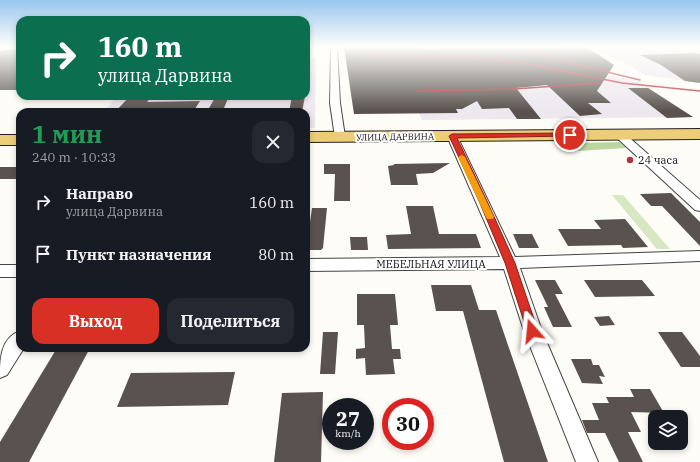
<!DOCTYPE html>
<html lang="ru">
<head>
<meta charset="utf-8">
<style>
	body { margin:0; font-family:"IBM Plex Serif",serif; background:#242831; color:#f1f3f6; height:100vh; display:flex; flex-direction:column; font-size:15px; white-space:nowrap }
	* { box-sizing:border-box; margin:0 }
	p { font-size:13px; color:#9ea1a6 }
	.icon { flex:none; width:22px; height:22px; fill:none; stroke:currentColor; stroke-width:2; stroke-linecap:round; stroke-linejoin:round }
	.map { position:relative; flex:1; overflow:hidden }
	.sheet { position:absolute; left:16px; top:108px; width:294px; height:244px; display:flex; flex-direction:column; background:#171b24; border-radius:12px; box-shadow:0 2px 6px #0003 }
	.sheet>* { flex:none }
	.hud { position:absolute; left:16px; top:16px; width:294px; height:84px; border-radius:12px; box-shadow:0 2px 6px #0003; background:#0b6e4f; color:#fff; overflow:hidden }
	.fabs { position:absolute; left:648px; top:410px; display:grid; gap:8px }
	.fabs a { display:grid; place-items:center; width:40px; height:40px; border-radius:8px; background:#171b24; box-shadow:0 2px 6px #0003; font-size:20px }
	.speed { position:absolute; left:322px; top:398px; display:flex; gap:8px; font-size:20px; font-weight:700; text-align:center }
	.speed>* { display:grid; place-content:center; width:52px; height:52px; border-radius:50%; background:#171b24; box-shadow:0 2px 6px #0003; line-height:1 }
	.speed small { font-size:10px; font-weight:400 }
	.speed .limit { border:6px solid #d22; background:#fff; color:#111 }
	.pin { position:absolute; display:grid; place-items:center; width:34px; height:34px; color:#fff; margin:-17px; border:2px solid #fff; border-radius:50%; box-shadow:0 1px 4px #0007 }
	.me { position:absolute; width:44px; margin:-22px; rotate:342deg; stroke-linejoin:round; filter:drop-shadow(0 0 3px #0008) }
	.turn { display:flex; align-items:center; gap:14px; height:84px; padding:0 16px; font-size:18px }
	.turn .icon { width:52px; height:52px; stroke-width:2.5 }
	.turn b { display:block; font-size:28px; line-height:34px }
	.round { display:grid; place-items:center; flex:none; width:42px; height:42px; border-radius:12px; background:#242831 }
	.summary { display:flex; align-items:center; justify-content:space-between; height:68px; padding:0 16px }
	h1 { font-size:24px; font-weight:700; line-height:30px; color:#1e9e55 }
	.primary-button { display:flex; gap:8px; margin-top:auto; padding:8px 16px }
	.primary-button a { flex:1; height:46px; border-radius:12px; background:#d93025; color:#fff; font-size:16px; font-weight:700; line-height:46px; text-align:center }
	.primary-button a+a { background:#242831; color:#f1f3f6 }
	ul { padding:0; list-style:none }
	li { display:flex; align-items:center; gap:12px; height:52px; padding:0 16px }
	li div { flex:1 }
	li b { display:block; font-size:15px }
	li em { font-style:normal }
	.map>svg:first-child { display:block }
</style>
</head>
<body>
<div class="map">
<svg width="700" height="462" viewBox="0 0 700 462">
	<rect width="100%" height="100%" fill="#fefcf6"/>
	<g fill="#ede7ee">
		<path d="M344 47H504L586 71 639 81 693 117 422 120 419 113 354 114Z"/>
		<path d="M594 47H700V83L645 75 621 61H616Z"/>
		<path d="M306 58H316L315 128H306V112H103L118 96H306Z"/>
	</g>
	<path fill="#d6e7c1" d="M612 195H623L670 249H657Z"/>
	<path fill="#bbd6a1" d="M620 142 626 148 578 151 577 143Z"/>
	<g fill="#59524e">
		<path d="M344 47H418L419 49 587 47 614 65 597 91 611 103H588L602 114 580 116 547 85 516 88 541 119H517L509 108 482 109 477 101 462 109H456L458 113 354 114Z"/>
		<path d="M12 49H20V90H0V51Z"/>
		<path d="M694 53 700 54V83L685 81 661 65 640 55Z"/>
		<path d="M628 88H648L693 117 667 118Z"/>
		<path d="M130 96H152L147 102 200 101 193 112H115Z"/>
		<path d="M216 96H229L224 108H209Z"/>
		<path d="M292 96H305L302 112H289Z"/>
		<path d="M450 163 433 173 416 174 418 185H391L388 166 394 165V164Z"/>
		<path d="M324 164H350V201H334L335 174H324Z"/>
		<rect x="0" y="167" width="20" height="12"/>
		<path d="M671 193 700 222V246L662 206H651L640 194Z"/>
		<path d="M406 206H433L439 234H476L481 248 388 249 386 235 411 234Z"/>
		<path d="M312 208H327L323 248 321 250H306Z"/>
		<path d="M625 219 648 247 623 248 621 245 568 246 558 229H601L594 220Z"/>
		<path d="M513 234H532L539 248H519Z"/>
		<path d="M350 237H367L368 250H351Z"/>
		<path d="M535 280H555L563 294H555L572 327H553L544 307H548Z"/>
		<path d="M584 280H642L655 296 595 297Z"/>
		<path d="M431 285H471L479 310H496L548 462H504L463 311H436Z"/>
		<path d="M357 294H395L398 325H390L392 349H400L401 359H393L395 374 366 375 365 358 356 359V349L365 348 364 325H357Z"/>
		<path d="M609 316 615 325 600 326 594 317Z"/>
		<path d="M323 332H338L335 374H320Z"/>
		<path d="M658 332H682L700 356V367H681Z"/>
		<path d="M57 348H90L29 462H0V442Z"/>
		<path d="M571 359H591L593 365H599L605 377 599 376 603 384 582 383Z"/>
		<path d="M235 372 228 405 117 407 131 373Z"/>
		<path d="M630 389H650L664 413 631 412 641 432H628L643 462H619L605 433H587L582 420H599L592 403H609L606 397H634Z"/>
		<path d="M323 392 321 462H274L282 393Z"/>
	</g>
	<g fill="none" stroke-linecap="round" stroke-linejoin="round">
		<defs>
			<g id="street">
				<path d="M331 47H337L340 103 345 137 340 140 335 137 330 103Z"/>
				<path d="M620 132 624 133 700 200V211L695 210 616 137 615 135 616 133Z"/>
				<path d="M452 133 457 136 515 257 700 251V261L520 268 542 331 598 462H576L524 331 504 269 306 271V259L500 257 447 136Z"/>
				<rect x="0" y="265" width="20" height="12"/>
				<path d="M20 331V348H24L7 375 0 378C0 360 0 338 20 331Z"/>
			</g>
			<g id="primary">
				<path d="M700 129V139L306 142V132Z"/>
				<rect x="0" y="135" width="20" height="10"/>
			</g>
		</defs>
		<use href="#street" stroke="#444" stroke-width="2"/>
		<use href="#primary" stroke="#222" stroke-width="2"/>
		<use href="#street" fill="#fff" fill-rule="evenodd"/>
		<use href="#primary" fill="#edcd77" fill-rule="evenodd"/>
		<g stroke="#b6333d" stroke-width="1.5">
			<path d="M517 47 582 66 640 80"/>
			<path d="M366 56 483 58 522 63 622 83 700 91"/>
			<path d="M417 91 514 89 599 83"/>
		</g>
	</g>
	<linearGradient id="sky" x2="0" y2="1"><stop stop-color="#97c6ec"/><stop offset="0.42" stop-color="#fffefb"/><stop offset="1" stop-color="#fffefb" stop-opacity="0"/></linearGradient>
	<rect width="700" height="111" fill="url(#sky)"/>
	<path fill="#d93025" stroke="#8d1f18" d="M570 133 573 135 572 136 457 138 487 201 515 263 538 331 537 335 532 336 528 335 527 331 505 263 479 201 449 136 452 134Z"/>
	<path fill="#f59e0b" d="M462 155 465 157 494 217 493 219H487L486 217 458 157Z"/>
	<circle fill="#b6333d" stroke="#fff" stroke-width="1.5" cx="630" cy="160" r="4"/>
	<g text-anchor="middle" stroke-width="4" stroke-linejoin="round" paint-order="stroke">
		<g font-size="9" fill="#111" stroke="#fff">
			<text transform="translate(395 137) rotate(-1)" y="3">УЛИЦА ДАРВИНА</text>
		</g>
		<g font-size="11" fill="#111" stroke="#fff" text-anchor="start">
			<text x="638" y="164">24 часа</text>
		</g>
		<g font-size="11" fill="#111" stroke="#fff">
			<text x="431" y="268">МЕБЕЛЬНАЯ УЛИЦА</text>
		</g>
	</g>
</svg>
<div class="fabs">
<a><svg class="icon" aria-label="layers" viewBox="0 0 24 24"><path d="M12 4l9 5-9 5-9-5zM3 14l9 5 9-5"/></svg></a>
</div>
<div class="speed"><div>27<small>km/h</small></div><div class="limit">30</div></div>
<div class="pin" style="left:570px;top:135px;background:#d93025"><svg class="icon" aria-label="arrive" viewBox="0 0 24 24"><path d="M6 21V4h12l-3 4 3 4H6"/></svg></div>
<svg class="me" style="left:532px;top:331px" viewBox="-20 -20 40 40"><path d="M0-17L14 15 0 8-14 15z" fill="#d93025" stroke="#fff" stroke-width="4"/></svg>
<div class="hud">
<div class="turn"><svg class="icon" aria-label="right" viewBox="0 0 24 24"><path d="M7 20v-9h11M14 6l5 5-5 5"/></svg><div><b>160 m</b>улица Дарвина</div></div>
</div>
<section class="sheet">
<div class="summary"><div><h1>1 мин</h1><p>240 m · 10:33</p></div><a class="round"><svg class="icon" aria-label="close" viewBox="0 0 24 24"><path d="M6 6l12 12M18 6L6 18"/></svg></a></div>
<ul>
<li><svg class="icon" aria-label="right" viewBox="0 0 24 24"><path d="M7 20v-9h11M14 6l5 5-5 5"/></svg><div><b>Направо</b><p>улица Дарвина</p></div><em>160 m</em></li>
<li><svg class="icon" aria-label="arrive" viewBox="0 0 24 24"><path d="M6 21V4h12l-3 4 3 4H6"/></svg><div><b>Пункт назначения</b></div><em>80 m</em></li>
</ul>
<div class="primary-button"><a>Выход</a><a>Поделиться</a></div>
</section>
</div>
</body>
</html>
